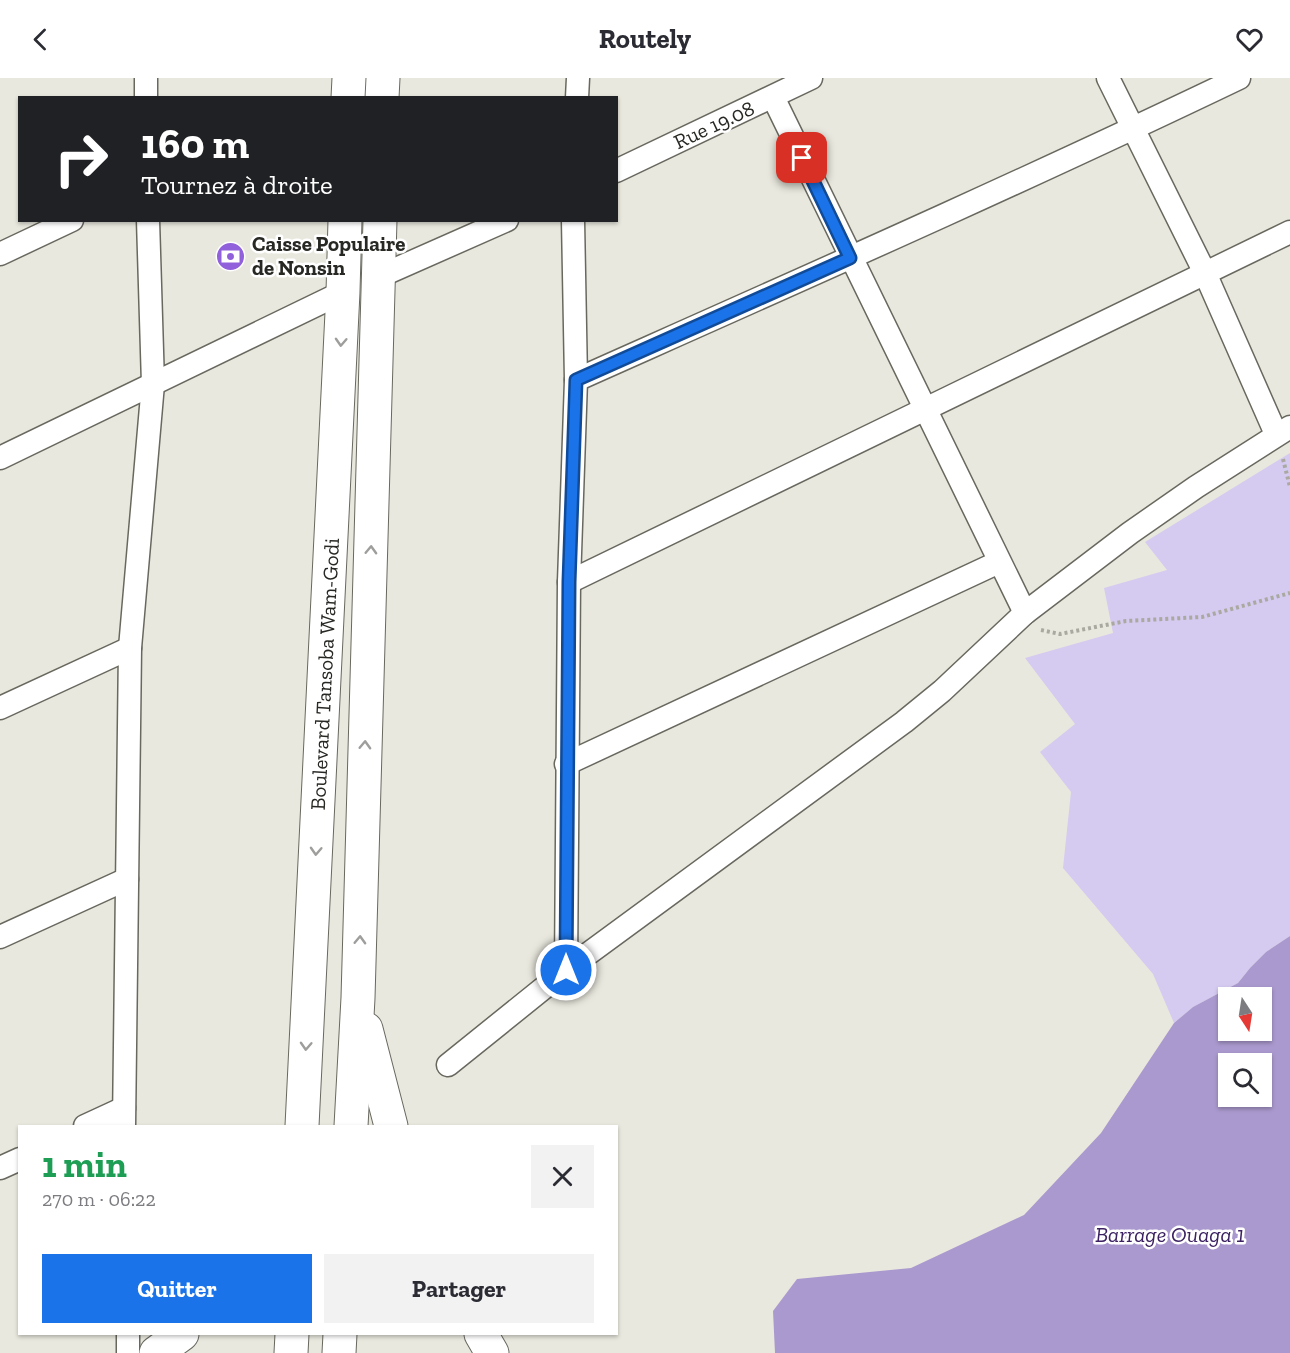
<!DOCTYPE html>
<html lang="fr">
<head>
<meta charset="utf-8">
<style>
	body { margin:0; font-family:"Zilla Slab",serif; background:#f2f2f3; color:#2b2b33; height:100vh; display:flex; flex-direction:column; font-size:22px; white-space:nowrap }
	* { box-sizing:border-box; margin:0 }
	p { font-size:20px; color:#7c7c81 }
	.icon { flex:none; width:33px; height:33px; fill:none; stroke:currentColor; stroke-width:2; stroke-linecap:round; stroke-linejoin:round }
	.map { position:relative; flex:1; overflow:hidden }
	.drawer { position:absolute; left:18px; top:1047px; width:600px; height:210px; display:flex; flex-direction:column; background:#fff; border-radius:0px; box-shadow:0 2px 4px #0004 }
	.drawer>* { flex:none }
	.top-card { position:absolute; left:18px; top:18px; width:600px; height:126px; border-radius:0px; box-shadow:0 2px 4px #0004; background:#202124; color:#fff; overflow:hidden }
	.needle { width:39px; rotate:168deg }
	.controls { position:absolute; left:1218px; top:909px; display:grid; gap:12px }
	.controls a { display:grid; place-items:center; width:54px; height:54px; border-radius:0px; background:#fff; box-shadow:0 2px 4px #0004; font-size:30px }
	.pin { position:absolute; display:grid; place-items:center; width:51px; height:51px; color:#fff; margin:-26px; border-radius:12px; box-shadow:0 3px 9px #0006 }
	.me { position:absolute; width:66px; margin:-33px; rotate:0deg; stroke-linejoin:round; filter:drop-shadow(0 0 4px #0008) }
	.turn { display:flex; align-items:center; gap:21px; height:126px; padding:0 24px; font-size:27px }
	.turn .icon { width:78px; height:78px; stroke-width:2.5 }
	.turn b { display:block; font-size:42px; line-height:51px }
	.round { display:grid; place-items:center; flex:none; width:63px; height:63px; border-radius:0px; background:#f2f2f3 }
	.headline { display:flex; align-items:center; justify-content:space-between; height:102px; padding:0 24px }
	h1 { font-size:36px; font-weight:800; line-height:45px; color:#1e9e55 }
	.primary-button { display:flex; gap:12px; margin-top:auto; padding:12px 24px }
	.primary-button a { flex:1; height:69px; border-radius:0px; background:#1a73e8; color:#fff; font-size:24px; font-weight:800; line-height:69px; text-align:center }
	.primary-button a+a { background:#f2f2f3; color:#2b2b33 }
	header { display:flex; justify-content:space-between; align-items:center; height:78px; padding:0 24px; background:#fff; font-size:27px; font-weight:800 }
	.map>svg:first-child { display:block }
</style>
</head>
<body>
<header><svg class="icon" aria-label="back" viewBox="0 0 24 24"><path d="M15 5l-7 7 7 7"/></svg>Routely<svg class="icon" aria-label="heart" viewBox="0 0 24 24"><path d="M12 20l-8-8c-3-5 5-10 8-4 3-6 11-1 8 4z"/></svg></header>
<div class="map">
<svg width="1290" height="1275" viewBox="0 0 1290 1275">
	<rect width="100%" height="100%" fill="#e9e8de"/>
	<path fill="#d5caf0" d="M1290 375V858L1266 874 1250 890 1238 905 1193 929 1174 945 1153 896 1063 790 1071 714 1040 674 1075 646 1025 580 1113 555 1104 510 1167 492 1145 464Z"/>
	<path fill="#aa99ce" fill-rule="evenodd" d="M1290 858V1275H775L773 1233 797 1201 911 1190 1024 1137 1101 1055 1174 945 1193 929 1238 905 1250 890 1266 874ZM1228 920H1262V952H1228ZM1228 986H1262V1018H1228Z"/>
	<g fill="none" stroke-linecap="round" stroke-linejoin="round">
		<defs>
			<g id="street">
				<path d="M146 0V20"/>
				<path d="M1108 0 1205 195 1276 356"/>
				<path d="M773 19 1025 535"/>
				<path d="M577 20 578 0"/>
				<path d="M616 93 811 0"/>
				<path d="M0 176 72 142"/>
				<path d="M378 199 507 142"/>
				<path d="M576 302C798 203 1020 105 1239 0"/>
				<path d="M0 380 343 214"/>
				<path d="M569 504 1290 154"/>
				<path d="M0 630 130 570"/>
				<path d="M566 686 999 484"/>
				<path d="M0 859 127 801"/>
				<path d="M566 892 569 504 576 302 573 142"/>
				<path d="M448 987 566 892 904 644 942 613 1025 535 1130 455 1196 409 1290 349"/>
				<path d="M85 1048 124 1030"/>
				<path d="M124 1048 130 570 153 306 148 142"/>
				<path d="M0 1090 20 1081"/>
				<path d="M128 1256V1275"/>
			</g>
			<g id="primary">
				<path d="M348 20 349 0"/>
				<path d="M382 20 383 0"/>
				<path d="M366 951 391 1048"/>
				<path d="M302 1048 343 214 345 142"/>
				<path d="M351 1048 358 920 380 142"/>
				<path d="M481 1256 492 1275"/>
				<path d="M156 1275 182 1256"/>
				<path d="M291 1275 292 1256"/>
				<path d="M339 1275 340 1256"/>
			</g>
		</defs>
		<use href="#street" stroke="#69685f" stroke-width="25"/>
		<use href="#primary" stroke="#69685f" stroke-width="35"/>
		<g stroke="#aaa9a1" stroke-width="4" stroke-dasharray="3 3" stroke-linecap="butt">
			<path d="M1283 381 1290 409"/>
			<path d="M1041 552 1060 556 1126 543 1202 539 1290 515"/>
		</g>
		<use href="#street" stroke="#fff" stroke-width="22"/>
		<use href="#primary" stroke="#fff" stroke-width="33"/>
	</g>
	<defs><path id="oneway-chevron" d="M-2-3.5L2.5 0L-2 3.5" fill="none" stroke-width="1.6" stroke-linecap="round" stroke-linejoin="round" transform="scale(1.5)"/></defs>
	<g stroke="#9e9e9c">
		<use href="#oneway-chevron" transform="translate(341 264) rotate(93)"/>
		<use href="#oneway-chevron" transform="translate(371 472) rotate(-88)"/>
		<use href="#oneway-chevron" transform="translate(365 667) rotate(-88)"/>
		<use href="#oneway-chevron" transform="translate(316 773) rotate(93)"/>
		<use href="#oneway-chevron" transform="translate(360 862) rotate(-88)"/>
		<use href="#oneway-chevron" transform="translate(306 968) rotate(93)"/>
	</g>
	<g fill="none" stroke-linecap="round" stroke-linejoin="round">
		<defs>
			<path id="route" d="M566 892 569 504 576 302 850 180 802 80"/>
		</defs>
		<use href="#route" stroke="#114b97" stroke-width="15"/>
		<use href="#route" stroke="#1a73e8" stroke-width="10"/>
	</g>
	<defs>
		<symbol id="bank-disc" viewBox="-11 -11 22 22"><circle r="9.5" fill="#9061db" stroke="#fff"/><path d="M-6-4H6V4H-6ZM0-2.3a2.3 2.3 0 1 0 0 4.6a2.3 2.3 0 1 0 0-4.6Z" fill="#fff"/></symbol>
	</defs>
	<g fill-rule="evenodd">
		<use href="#bank-disc" x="214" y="162" width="33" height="33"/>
	</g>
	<g text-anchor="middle" stroke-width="5" stroke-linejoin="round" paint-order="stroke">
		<g font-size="21" fill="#272723" stroke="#fff">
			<text transform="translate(714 47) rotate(-25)" y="7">Rue 19.08</text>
			<text transform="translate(325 596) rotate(-87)" y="7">Boulevard Tansoba Wam-Godi</text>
		</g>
		<g font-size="21" font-weight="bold" fill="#272723" stroke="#fff" text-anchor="start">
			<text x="252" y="173">Caisse Populaire<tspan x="252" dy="24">de Nonsin</tspan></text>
		</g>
		<g font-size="22" font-style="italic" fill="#3c2262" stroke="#fff">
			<text x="1170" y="1164">Barrage Ouaga 1</text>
		</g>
	</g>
</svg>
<div class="controls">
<a><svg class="needle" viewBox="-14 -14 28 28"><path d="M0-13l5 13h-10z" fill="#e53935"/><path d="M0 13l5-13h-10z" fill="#7c7c81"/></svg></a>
<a><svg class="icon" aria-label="search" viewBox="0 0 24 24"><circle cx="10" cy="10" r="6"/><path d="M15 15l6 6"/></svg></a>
</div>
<div class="pin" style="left:802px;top:80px;background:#d93025"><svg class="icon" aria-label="arrive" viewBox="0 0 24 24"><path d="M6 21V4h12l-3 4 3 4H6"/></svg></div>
<svg class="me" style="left:566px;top:892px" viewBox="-20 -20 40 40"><circle r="17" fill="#1a73e8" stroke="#fff" stroke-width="3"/><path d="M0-11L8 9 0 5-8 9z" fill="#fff"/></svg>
<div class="top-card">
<div class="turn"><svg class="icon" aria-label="right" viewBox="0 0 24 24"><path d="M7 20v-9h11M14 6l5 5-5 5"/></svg><div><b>160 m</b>Tournez à droite</div></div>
</div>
<section class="drawer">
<div class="headline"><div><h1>1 min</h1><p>270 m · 06:22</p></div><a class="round"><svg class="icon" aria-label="close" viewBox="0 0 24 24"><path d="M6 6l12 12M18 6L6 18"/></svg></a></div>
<div class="primary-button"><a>Quitter</a><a>Partager</a></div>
</section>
</div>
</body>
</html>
